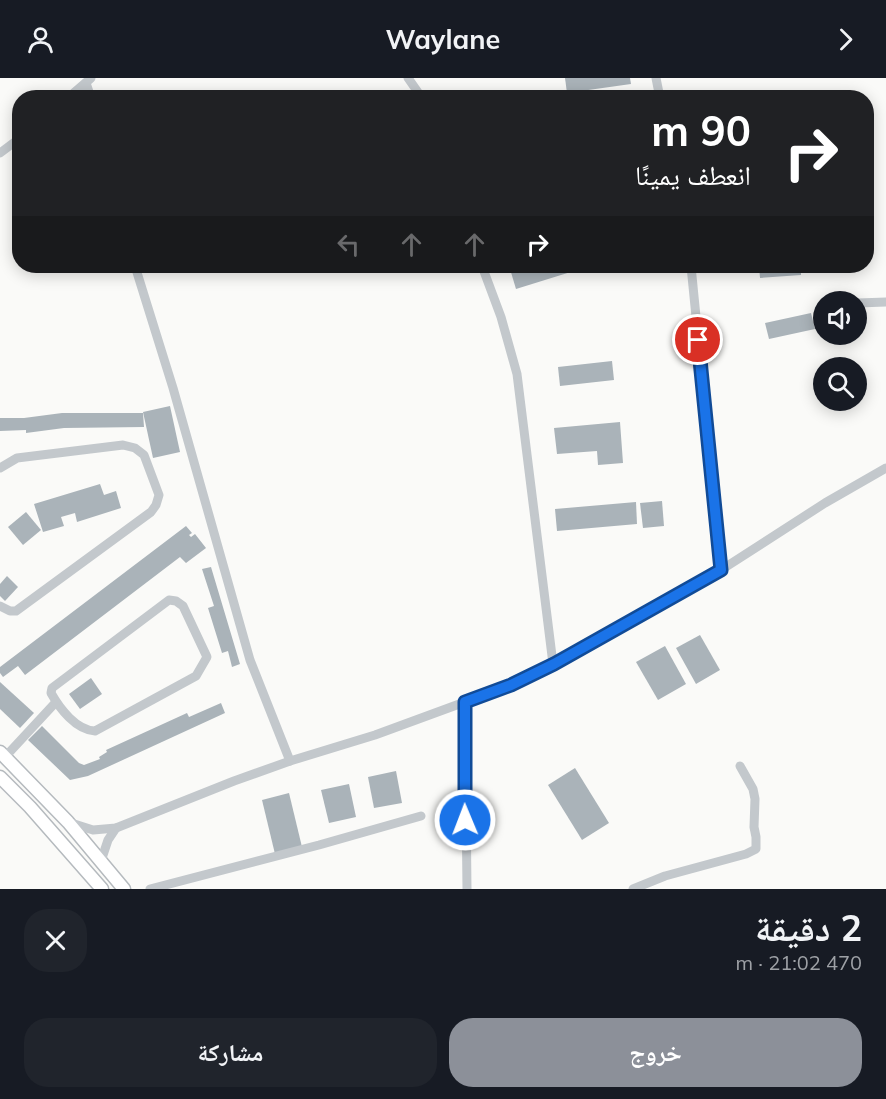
<!DOCTYPE html>
<html lang="ar">
<head>
<meta charset="utf-8">
<style>
	body { margin:0; font-family:Mulish,"Noto Naskh Arabic",sans-serif; background:#20242c; color:#f1f3f6; direction:rtl; height:100vh; display:flex; flex-direction:column; font-size:22px; white-space:nowrap }
	* { box-sizing:border-box; margin:0 }
	p { font-size:20px; color:#9ea1a6 }
	.icon { flex:none; width:33px; height:33px; fill:none; stroke:currentColor; stroke-width:2; stroke-linecap:round; stroke-linejoin:round }
	.map { position:relative; height:811px; overflow:hidden; direction:ltr }
	.details { display:flex; flex-direction:column; background:#171b24; flex:1 }
	.details>* { flex:none }
	.top-card { position:absolute; left:12px; top:12px; width:862px; height:183px; border-radius:24px; box-shadow:0 3px 15px #0003; direction:rtl; background:#202124; color:#fff; overflow:hidden }
	.tools { position:absolute; left:813px; top:213px; display:grid; gap:12px }
	.tools a { display:grid; place-items:center; width:54px; height:54px; border-radius:50%; background:#171b24; box-shadow:0 3px 15px #0003; font-size:30px }
	.pin { position:absolute; display:grid; place-items:center; width:51px; height:51px; color:#fff; margin:-26px; border:3px solid #fff; border-radius:50%; box-shadow:0 2px 6px #0007 }
	.me { position:absolute; width:66px; margin:-33px; rotate:359deg; stroke-linejoin:round; filter:drop-shadow(0 0 4px #0008) }
	.turn { display:flex; align-items:center; gap:21px; height:126px; padding:0 24px; font-size:27px }
	.turn .icon { width:78px; height:78px; stroke-width:2.5 }
	.turn b { display:block; font-size:42px; line-height:51px }
	.lanes { display:flex; align-items:center; height:57px; padding:0 24px; background:#0003; justify-content:center; gap:30px; direction:ltr }
	.lanes .off { opacity:.35 }
	.round { display:grid; place-items:center; flex:none; width:63px; height:63px; border-radius:24px; background:#20242c }
	.summary { display:flex; align-items:center; justify-content:space-between; height:102px; padding:0 24px }
	h1 { font-size:36px; font-weight:700; line-height:45px }
	.cta { display:flex; gap:12px; margin-top:auto; padding:12px 24px }
	.cta a { flex:1; height:69px; border-radius:24px; background:#8c9099; color:#fff; font-size:24px; font-weight:700; line-height:69px; text-align:center }
	.cta a+a { background:#20242c; color:#f1f3f6 }
	header { display:flex; justify-content:space-between; align-items:center; height:78px; padding:0 24px; background:#171b24; font-size:27px; font-weight:700 }
	.map>svg:first-child { display:block }
</style>
</head>
<body>
<header><svg class="icon" aria-label="forward" viewBox="0 0 24 24"><path d="M9 5l7 7-7 7"/></svg>Waylane<svg class="icon" aria-label="person" viewBox="0 0 24 24"><circle cx="12" cy="8" r="4"/><path d="M4 21q1-7 8-7t8 7"/></svg></header>
<div class="map">
<svg width="886" height="811" viewBox="0 0 886 811">
	<rect width="100%" height="100%" fill="#fafaf8"/>
	<g fill="#aab3b9">
		<path d="M565 0H630L631 6 567 15Z"/>
		<path d="M522 188H590L516 211 510 191Z"/>
		<path d="M759 188H801V197L760 200Z"/>
		<path d="M811 235 815 251 769 261 765 245Z"/>
		<path d="M612 283 614 302 560 308 558 289Z"/>
		<path d="M170 328 180 374 153 380 143 334Z"/>
		<path d="M62 335H143L144 349 64 350 26 355V352L0 353V340H24Z"/>
		<path d="M620 344 623 385 598 387 597 373 557 376 554 350Z"/>
		<path d="M100 406 104 417 116 413 121 430 77 444 75 435 61 439 64 448 43 454 34 426Z"/>
		<path d="M662 423 664 448 643 450 640 425Z"/>
		<path d="M636 424 637 446 557 453 555 431Z"/>
		<path d="M26 434 41 452 23 467 8 449Z"/>
		<path d="M186 448 192 455 189 457 191 459 195 456 206 470 186 485 180 479 25 597 18 588 3 599 0 595V589Z"/>
		<path d="M211 489 240 586 232 589 228 573 222 575 208 530 214 528 202 491Z"/>
		<path d="M7 498 18 509 5 523 0 518V506Z"/>
		<path d="M700 557 720 592 696 606 676 570Z"/>
		<path d="M665 568 686 606 658 622 636 584Z"/>
		<path d="M91 600 102 616 80 631 69 616Z"/>
		<path d="M0 604 34 635 20 650 0 631Z"/>
		<path d="M221 625 225 635 88 698 70 702 28 662 42 648 79 685 84 687 100 681 99 679 107 674 106 672 187 635 189 639Z"/>
		<path d="M575 690 609 745 582 762 548 707Z"/>
		<path d="M396 693 402 725 374 730 368 699Z"/>
		<path d="M349 706 356 739 329 745 321 712Z"/>
		<path d="M289 715 302 769 275 776 262 722Z"/>
	</g>
	<g fill="none" stroke-linecap="round" stroke-linejoin="round">
		<defs>
			<g id="major">
				<path d="M0 674 68 744 124 811"/>
				<path d="M0 699 30 729 102 811"/>
			</g>
		</defs>
		<use href="#major" stroke="#b5babe" stroke-width="15"/>
		<g stroke="#c3c8cc" stroke-width="9">
			<path d="M408 0 422 20"/>
			<path d="M656 0 660 20"/>
			<path d="M86 5 91 20"/>
			<path d="M68 20 91 0"/>
			<path d="M0 75 20 60"/>
			<path d="M135 188 173 310 250 582 290 683"/>
			<path d="M482 188 501 239 517 296 553 586"/>
			<path d="M691 188 721 492"/>
			<path d="M858 225 886 224"/>
			<path d="M0 390 17 380 123 367 135 370 144 377 159 417 156 427 151 434 16 533H10L0 528"/>
			<path d="M169 522 176 523 183 528 207 579 196 598 95 653C76 652 60 631 51 615L52 610Z"/>
			<path d="M465 624 467 811"/>
			<path d="M5 679 56 624"/>
			<path d="M68 744 93 752 116 750 234 703 290 683 375 657 511 607 553 586 721 492 825 425 886 390"/>
			<path d="M101 783 108 762 116 750"/>
			<path d="M150 811 319 767 421 738"/>
			<path d="M633 811 665 798 746 776 756 771V759L754 749 755 721 753 711 740 688"/>
		</g>
		<use href="#major" stroke="#fff" stroke-width="12"/>
	</g>
	<g fill="none" stroke-linecap="round" stroke-linejoin="round">
		<defs>
			<path id="route" d="M465 742V624L511 607 554 586 721 492 698 262"/>
		</defs>
		<use href="#route" stroke="#114b97" stroke-width="15"/>
		<use href="#route" stroke="#1a73e8" stroke-width="10"/>
	</g>
</svg>
<div class="tools">
<a><svg class="icon" aria-label="sound" viewBox="0 0 24 24"><path d="M4 9h4l5-4v14l-5-4H4zM17 9q2 3 0 6"/></svg></a>
<a><svg class="icon" aria-label="search" viewBox="0 0 24 24"><circle cx="10" cy="10" r="6"/><path d="M15 15l6 6"/></svg></a>
</div>
<div class="pin" style="left:698px;top:262px;background:#d93025"><svg class="icon" aria-label="arrive" viewBox="0 0 24 24"><path d="M6 21V4h12l-3 4 3 4H6"/></svg></div>
<svg class="me" style="left:465px;top:742px" viewBox="-20 -20 40 40"><circle r="17" fill="#1a73e8" stroke="#fff" stroke-width="3"/><path d="M0-11L8 9 0 5-8 9z" fill="#fff"/></svg>
<div class="top-card">
<div class="turn"><svg class="icon" aria-label="right" viewBox="0 0 24 24"><path d="M7 20v-9h11M14 6l5 5-5 5"/></svg><div><b>90 m</b>انعطف يمينًا</div></div>
<div class="lanes"><svg class="icon off" aria-label="left" viewBox="0 0 24 24"><path d="M17 20v-9H6M10 6l-5 5 5 5"/></svg><svg class="icon off" aria-label="ahead" viewBox="0 0 24 24"><path d="M12 20V5M6 11l6-6 6 6"/></svg><svg class="icon off" aria-label="ahead" viewBox="0 0 24 24"><path d="M12 20V5M6 11l6-6 6 6"/></svg><svg class="icon" aria-label="right" viewBox="0 0 24 24"><path d="M7 20v-9h11M14 6l5 5-5 5"/></svg></div>
</div>
</div>
<section class="details">
<div class="summary"><div><h1>2 دقيقة</h1><p>470 m · 21:02</p></div><a class="round"><svg class="icon" aria-label="close" viewBox="0 0 24 24"><path d="M6 6l12 12M18 6L6 18"/></svg></a></div>
<div class="cta"><a>خروج</a><a>مشاركة</a></div>
</section>
</body>
</html>
